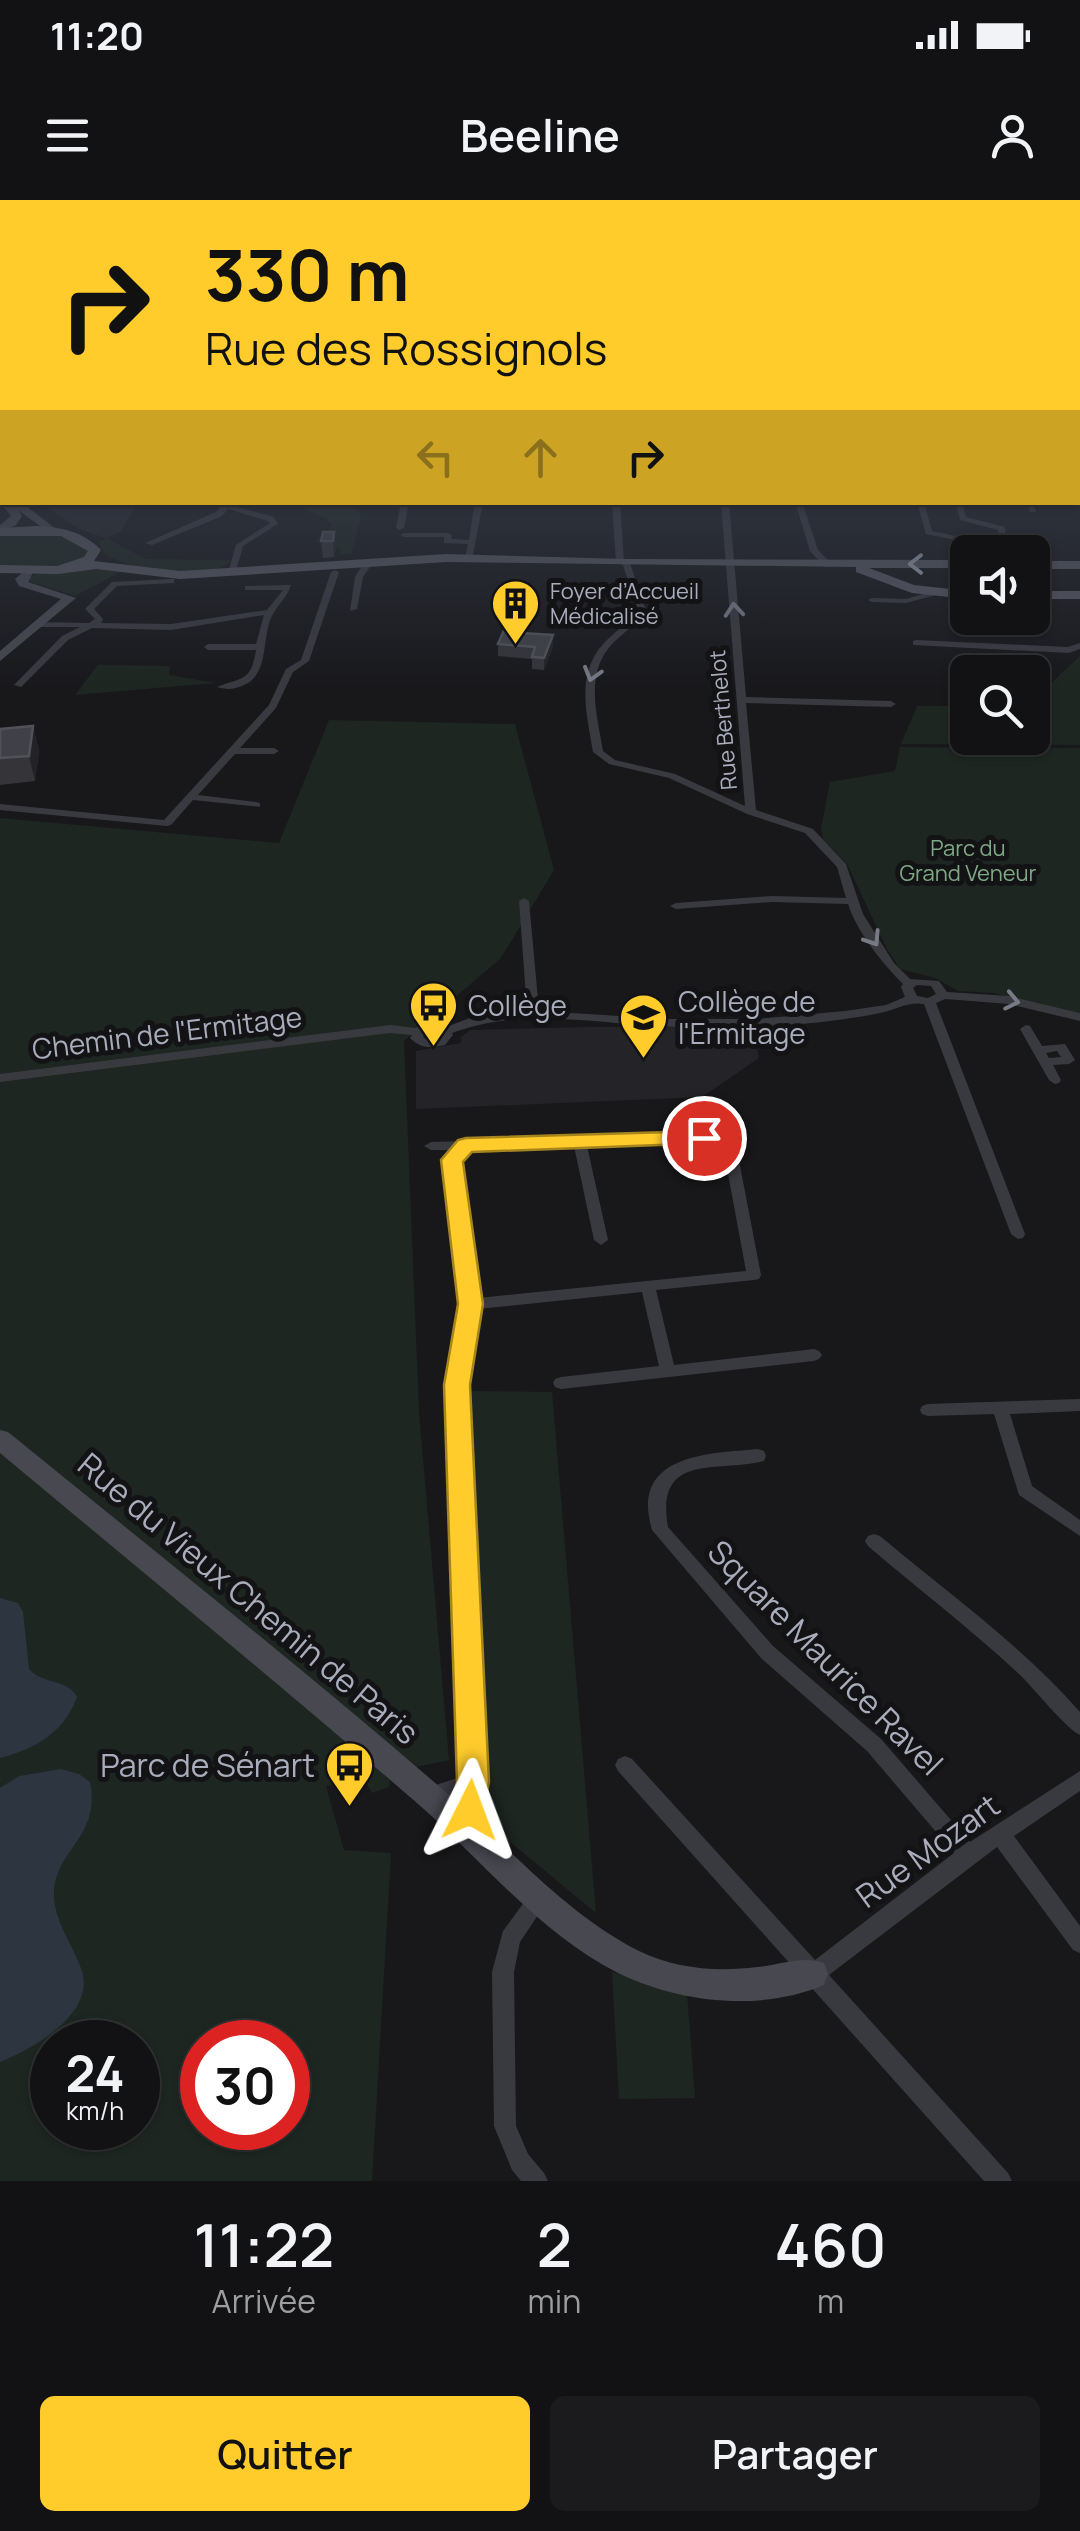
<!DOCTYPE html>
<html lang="fr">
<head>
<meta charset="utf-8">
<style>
	body { margin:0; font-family:Manrope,sans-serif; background:#1b1b1d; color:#f1f3f6; height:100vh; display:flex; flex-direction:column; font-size:38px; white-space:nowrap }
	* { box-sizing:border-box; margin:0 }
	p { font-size:32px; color:#9c9ea0 }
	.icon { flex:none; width:55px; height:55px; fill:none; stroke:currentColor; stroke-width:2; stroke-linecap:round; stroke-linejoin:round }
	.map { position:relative; height:1981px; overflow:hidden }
	.details { display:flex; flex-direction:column; background:#121214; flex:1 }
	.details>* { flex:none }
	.guide { position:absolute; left:0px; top:0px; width:1080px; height:305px; box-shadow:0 2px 8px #0004,0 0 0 2px #313234; background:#ffcc2c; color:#111; overflow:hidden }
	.buttons { position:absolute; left:950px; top:335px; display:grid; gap:20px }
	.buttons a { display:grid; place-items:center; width:100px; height:100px; border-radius:15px; background:#121214; box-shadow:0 2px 8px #0004,0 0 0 2px #313234; font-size:50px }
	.speed { position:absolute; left:30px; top:1820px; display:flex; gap:20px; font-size:50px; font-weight:700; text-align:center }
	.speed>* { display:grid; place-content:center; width:130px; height:130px; border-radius:50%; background:#121214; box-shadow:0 2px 8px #0004,0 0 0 2px #313234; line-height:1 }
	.speed small { font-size:25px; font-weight:400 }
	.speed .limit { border:15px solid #d22; background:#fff; color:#111 }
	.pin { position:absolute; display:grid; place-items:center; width:85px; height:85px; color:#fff; margin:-42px; border:5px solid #fff; border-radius:50%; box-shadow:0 2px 10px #0007 }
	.me { position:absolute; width:110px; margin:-55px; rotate:3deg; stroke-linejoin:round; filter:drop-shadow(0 0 8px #0008) }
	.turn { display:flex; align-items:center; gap:35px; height:210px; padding:0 40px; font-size:45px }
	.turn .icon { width:130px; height:130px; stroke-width:2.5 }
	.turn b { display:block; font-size:70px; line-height:85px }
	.lanes { display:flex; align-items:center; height:95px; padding:0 40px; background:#0003; justify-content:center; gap:50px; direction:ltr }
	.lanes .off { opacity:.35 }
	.eta { display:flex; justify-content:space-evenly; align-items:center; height:170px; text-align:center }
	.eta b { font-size:60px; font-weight:600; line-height:70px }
	.primary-button { display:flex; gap:20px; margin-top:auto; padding:20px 40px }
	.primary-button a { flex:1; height:115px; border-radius:15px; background:#ffcc2c; color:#111; font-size:40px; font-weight:600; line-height:115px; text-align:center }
	.primary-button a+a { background:#1b1b1d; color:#f1f3f6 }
	.status { display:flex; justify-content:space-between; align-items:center; height:70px; padding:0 50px; background:#121214; direction:ltr }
	.status svg { height:28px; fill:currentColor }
	header { display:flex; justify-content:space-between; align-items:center; height:130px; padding:0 40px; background:#121214; font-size:45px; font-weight:600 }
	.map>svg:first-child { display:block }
</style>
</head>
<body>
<div class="status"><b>11:20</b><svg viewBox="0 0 49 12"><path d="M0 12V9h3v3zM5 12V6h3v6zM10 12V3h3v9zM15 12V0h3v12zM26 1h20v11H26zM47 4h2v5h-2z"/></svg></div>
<header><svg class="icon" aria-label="menu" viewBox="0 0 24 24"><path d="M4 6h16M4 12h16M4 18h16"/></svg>Beeline<svg class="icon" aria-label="person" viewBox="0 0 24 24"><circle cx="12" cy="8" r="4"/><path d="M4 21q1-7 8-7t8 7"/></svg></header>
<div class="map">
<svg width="1080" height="1981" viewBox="0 0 1080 1981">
	<rect width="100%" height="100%" fill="#18181b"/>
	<g fill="#242428">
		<path d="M42 303H137L121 332 106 338 80 330Z"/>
		<path d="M587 827H753L759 858 702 897 416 909V851L461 843V837L470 830Z"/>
	</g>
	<g fill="#1d2620" fill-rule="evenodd">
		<path d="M306 302 341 303 358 310 361 316 351 354H340V348L316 341 332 325 326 318 304 310Z"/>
		<path d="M0 333 58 335 89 350 86 357 59 367H0Z"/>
		<path d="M106 338 146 359 231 360C216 383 122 371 103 352L99 342Z"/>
		<path d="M85 367 122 371 75 396 25 380 36 374Z"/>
		<path d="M1080 456V545L901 544 917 506H967L968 538H1032L1033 500Z"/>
		<path d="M98 465 170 466 169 475 216 483 75 495Z"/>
		<path d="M329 520 515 524 554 670 501 758 404 841 419 1212 449 1560 384 1574 390 1581 389 1587 372 1593 363 1578 326 1586 344 1650 391 1653 372 1981H0V618L279 643ZM52 1842H138V1928H52ZM202 1842H288V1928H202Z"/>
		<path d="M900 547 1080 548V813L994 793 958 791 935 778 900 769 887 749 847 664 823 639 821 628 830 582 895 571Z"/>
		<path d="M464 1191 552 1192 596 1713 492 1627 487 1605Z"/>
		<path d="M612 1772 687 1793 695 1898 619 1899Z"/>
	</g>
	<g fill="#2d3640">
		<path d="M0 1398 18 1403 23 1412 29 1469C43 1485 67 1478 77 1497 64 1533 35 1549 0 1558Z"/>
		<path d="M61 1569 79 1574 90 1582C101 1636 57 1649 54 1690 52 1719 73 1744 82 1771 95 1815 32 1849 0 1862V1588L19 1576Z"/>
	</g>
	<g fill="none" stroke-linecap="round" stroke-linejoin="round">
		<g fill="#393940" fill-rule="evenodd">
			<path d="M224 302H231L230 305 274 317 278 324 243 346 236 371 229 369 236 345 270 323 268 321 228 309 222 316 152 345 145 343 216 312Z"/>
			<path d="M401 302H409L404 328 400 330 396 328Z"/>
			<path d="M475 302H483L472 360 465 358 468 344 444 343V337H404L400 335 404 333H448L452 335 451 339 469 340Z"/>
			<path d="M612 302H620L624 361 630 363 645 408C638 424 625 431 613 443 584 473 597 514 603 551L615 560 675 574 745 606 721 302H729L746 497 891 501 896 504 891 507 746 503 756 610 813 629 846 664 863 714 894 763 910 779 939 781 947 792 1009 796 1080 813V821L1009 804 945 799 936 803 1025 1034 1023 1038 1018 1039 1011 1034 924 804C909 801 895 810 880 813 847 820 813 823 780 826 734 829 687 828 641 825 576 820 514 810 452 833L453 835 445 845C431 848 421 849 410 838L412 835 390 833 0 882V874L390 825 416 828 422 824 439 823 446 827 470 818 527 811 519 701 524 698 529 701 539 811 668 819H757L845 811 886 805 905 797 901 787 903 784C883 764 857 732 848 704L772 702 676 709 670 706 676 703 772 696 846 698 837 667 805 633 747 614 669 578 609 564 593 552C587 515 575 474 604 443 615 431 630 424 637 408L623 365 616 363ZM917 785 931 786 936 794 928 798 917 796 913 788ZM426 831H436L440 835 437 839 428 840 423 837Z"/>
			<path d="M795 302H802L818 350 831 363V367H825L810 351Z"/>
			<path d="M917 302H924L932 331 961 337 968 355V366L963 364 955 340 926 334Z"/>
			<path d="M955 302H962L966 317 1005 327 1008 352H1001L998 330 960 320Z"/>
			<path d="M1026 302H1033L1036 312H1030Z"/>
			<path d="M364 363 371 365 363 377 357 409 350 411 355 377Z"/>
			<path d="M335 370 339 372 309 461 293 472 276 508 240 548H274L279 551 274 554H235L198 595 256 602 260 603V607L193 600 171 625 167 626 0 610V604L164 620 269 505 286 469 301 460 331 372Z"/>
			<path d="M171 379H174V383L117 386 94 409 103 419 101 423 171 424 267 410 283 390H245V386L291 385C288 397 276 406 271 418 261 442 270 478 239 487 231 490 224 489 217 487 242 477 251 482 256 450H208L204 447 208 444H256L264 415 171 430 92 428 68 440 21 487 14 485 62 436 80 427H40L37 426V422L89 423 95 419 85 409 112 382Z"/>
			<path d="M933 391H936V395L906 403 872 402 868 400 872 398 906 399Z"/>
			<path d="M916 440 1068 447 1080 443V449L1069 453 913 445V441Z"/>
			<path d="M1026 825 1030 826 1042 846 1065 844 1075 860 1069 864 1053 865 1061 880 1059 883 1055 884 1049 880 1020 829ZM1057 851 1061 857 1049 858 1046 853Z"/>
			<path d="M703 934 735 947 737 950 761 1075 759 1079 754 1080 656 1090 674 1165 814 1149 819 1151 822 1155 819 1159 814 1161 561 1189 555 1187 553 1183 555 1179 561 1177 659 1166 642 1092 478 1109 465 1185 483 1582 470 1632 463 1635 456 1632 453 1625 460 1596 431 1605 424 1603 421 1596 424 1589 463 1576 449 1185 464 1104 445 960 454 950H431L424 946 431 942ZM701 942 724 952 746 1071 478 1098 459 961 470 949 574 946 594 1040 601 1045 608 1040 587 946Z"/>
			<path d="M1080 1199V1211L1010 1214 1032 1286 1080 1320V1336L1019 1295 994 1214 928 1216 922 1214 920 1210 922 1206 928 1204Z"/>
			<path d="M758 1249 764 1251 766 1256 764 1261C716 1273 655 1252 668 1327L773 1446 881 1539 970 1642 1080 1571V1591L1014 1636 1080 1726V1753L1073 1750 997 1647 829 1775 1008 1973 1012 1981H984L618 1571 615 1565 618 1559 625 1556 632 1559 815 1760 954 1653 867 1551 761 1458 652 1330C650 1322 648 1314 648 1306 648 1252 719 1253 758 1249Z"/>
			<path d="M874 1334 880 1336C948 1393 1021 1445 1080 1512V1535C1065 1528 1034 1488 1019 1474 971 1429 918 1389 868 1346L865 1341 868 1336Z"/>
			<path d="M540 1687 547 1690 550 1697 520 1742 514 1772 516 1926 528 1954 544 1973 548 1981H521L512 1970 494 1926 492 1772 503 1731 533 1690Z"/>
		</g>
		<g fill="#474850" fill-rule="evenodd">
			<path d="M2 241V250L0 251V242Z"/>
			<path d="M1 300 2 302H21L56 329 47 331 18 310 22 316 16 325 0 332V325L11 316 0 302Z"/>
			<path d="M28 368 34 371 28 382 76 398 0 461V451L61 399 19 386 15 379Z"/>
			<path d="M0 1230 8 1232C153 1350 300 1466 441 1588 506 1643 562 1712 639 1751 676 1769 717 1772 757 1767 779 1765 804 1755 824 1763L828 1774 824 1785C760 1812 680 1803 618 1773 539 1733 482 1660 417 1603 279 1484 139 1369 0 1253Z"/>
		</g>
		<g fill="#55565f" fill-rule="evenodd">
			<path d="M37 326C62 327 84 332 101 350L94 361 180 371 446 354 626 359 968 360V368H869L914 385 968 391V399L912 393 856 372V367L446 362 180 379 96 369 58 374 0 373V365L57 366 84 357 88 351 61 336H0V328Z"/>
			<rect x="1032" y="361" width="48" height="8"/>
			<rect x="1032" y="391" width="48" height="8"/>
		</g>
	</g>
	<g fill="#343439">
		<path d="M334 332 336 348 334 357 323 358 321 341Z"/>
		<path d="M526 413 524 433 553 447 544 470 532 469V459L498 456V444Z"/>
		<path d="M33 526 39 551 35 581 0 585V529Z"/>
	</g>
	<g fill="#232327">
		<path d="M334 332 336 348 334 357 333 341Z"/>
		<path d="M553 435V447L544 470V458Z"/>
		<path d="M33 526 39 551 35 581 29 556Z"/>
	</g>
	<g fill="#404147" stroke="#515259" stroke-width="2.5">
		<path d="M323 332H334L333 341H321Z"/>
		<path d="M512 412 526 413 522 433 553 435 544 458 532 457 535 447 498 444Z"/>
		<path d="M33 526 29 556 0 558V529Z"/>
	</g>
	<defs><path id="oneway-chevron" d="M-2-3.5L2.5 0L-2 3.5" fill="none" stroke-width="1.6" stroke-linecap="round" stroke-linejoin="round" transform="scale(2.5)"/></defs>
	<use stroke="#989ca9" href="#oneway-chevron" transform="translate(916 364) rotate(180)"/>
	<g stroke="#777984">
		<use href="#oneway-chevron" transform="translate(734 410) rotate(-95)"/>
		<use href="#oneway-chevron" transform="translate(592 474) rotate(106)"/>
		<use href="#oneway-chevron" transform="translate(873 739) rotate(57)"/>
		<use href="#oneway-chevron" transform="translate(1012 801) rotate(12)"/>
	</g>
	<linearGradient id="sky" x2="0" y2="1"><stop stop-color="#0d0d0f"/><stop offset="0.44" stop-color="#373d4a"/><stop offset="1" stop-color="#373d4a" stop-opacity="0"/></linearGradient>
	<rect width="1080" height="491" fill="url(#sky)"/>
	<path fill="#ffcc2c" stroke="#a6851d" stroke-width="2.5" d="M704 931 714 938 711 943 472 952 463 962 483 1104 470 1185 489 1582 481 1621 470 1625 458 1621 453 1610 457 1582 444 1185 458 1104 441 960 458 940 466 938Z"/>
	<defs>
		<symbol id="building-pin" viewBox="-11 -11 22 30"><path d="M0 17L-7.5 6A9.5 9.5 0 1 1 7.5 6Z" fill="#ffcc2c" stroke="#131316"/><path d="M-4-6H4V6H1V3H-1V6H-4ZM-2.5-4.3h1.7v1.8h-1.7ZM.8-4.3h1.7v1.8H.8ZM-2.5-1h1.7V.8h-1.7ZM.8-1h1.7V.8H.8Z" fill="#111"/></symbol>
		<symbol id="bus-pin" viewBox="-11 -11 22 30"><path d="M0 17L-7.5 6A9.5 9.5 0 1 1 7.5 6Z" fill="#ffcc2c" stroke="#131316"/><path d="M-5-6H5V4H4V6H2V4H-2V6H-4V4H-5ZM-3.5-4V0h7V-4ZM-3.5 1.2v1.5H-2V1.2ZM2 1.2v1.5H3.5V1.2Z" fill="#111"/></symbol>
		<symbol id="school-pin" viewBox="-11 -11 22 30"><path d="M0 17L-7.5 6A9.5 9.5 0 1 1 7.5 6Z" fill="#ffcc2c" stroke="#131316"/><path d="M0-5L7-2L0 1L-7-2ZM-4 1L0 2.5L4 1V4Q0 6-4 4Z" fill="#111"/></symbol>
	</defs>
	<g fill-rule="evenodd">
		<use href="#building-pin" x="488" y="376" width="55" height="75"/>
		<use href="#bus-pin" x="406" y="778" width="55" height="75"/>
		<use href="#school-pin" x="616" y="790" width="55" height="75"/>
		<use href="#bus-pin" x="322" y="1538" width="55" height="75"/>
	</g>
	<g text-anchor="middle" stroke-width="10" stroke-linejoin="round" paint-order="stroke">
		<g font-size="22" fill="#a9adbb" stroke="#131316" text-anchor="start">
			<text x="550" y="399">Foyer d’Accueil<tspan x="550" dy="25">Médicalisé</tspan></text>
		</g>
		<g font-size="22" fill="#a9adbb" stroke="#131316">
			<text transform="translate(723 520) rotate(-95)" y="8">Rue Berthelot</text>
		</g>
		<g font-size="22" fill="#7fa885" stroke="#131316">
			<text x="968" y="656">Parc du<tspan x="968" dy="25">Grand Veneur</tspan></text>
		</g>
		<g font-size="28" fill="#a9adbb" stroke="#131316" text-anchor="start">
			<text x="678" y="812">Collège de<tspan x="678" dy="32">l'Ermitage</tspan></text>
			<text x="468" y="816">Collège</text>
		</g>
		<g font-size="28" fill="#a9adbb" stroke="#131316">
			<text transform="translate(167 833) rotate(-7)" y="10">Chemin de l'Ermitage</text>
		</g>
		<g font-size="32" fill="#a9adbb" stroke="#131316">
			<text transform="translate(248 1399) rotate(40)" y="11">Rue du Vieux Chemin de Paris</text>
			<text transform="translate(825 1458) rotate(45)" y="11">Square Maurice Ravel</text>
			<text transform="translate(928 1651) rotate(-36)" y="11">Rue Mozart</text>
		</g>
		<g font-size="32" fill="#a9adbb" stroke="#131316" text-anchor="end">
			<text x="315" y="1577">Parc de Sénart</text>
		</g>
	</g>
</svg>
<div class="buttons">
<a><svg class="icon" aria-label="sound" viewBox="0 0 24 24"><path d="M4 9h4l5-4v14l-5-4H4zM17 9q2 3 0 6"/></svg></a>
<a><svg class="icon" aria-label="search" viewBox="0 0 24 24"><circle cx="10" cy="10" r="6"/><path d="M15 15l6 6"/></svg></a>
</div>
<div class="speed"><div>24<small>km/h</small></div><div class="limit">30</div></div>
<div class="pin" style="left:704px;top:938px;background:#d93025"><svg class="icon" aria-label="arrive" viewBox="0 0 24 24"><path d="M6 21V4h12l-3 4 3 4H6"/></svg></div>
<svg class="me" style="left:470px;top:1610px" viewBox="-20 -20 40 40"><path d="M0-17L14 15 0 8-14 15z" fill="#ffcc2c" stroke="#fff" stroke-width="4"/></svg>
<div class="guide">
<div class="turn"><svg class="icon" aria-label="right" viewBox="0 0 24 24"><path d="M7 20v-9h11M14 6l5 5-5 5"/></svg><div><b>330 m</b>Rue des Rossignols</div></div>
<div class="lanes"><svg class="icon off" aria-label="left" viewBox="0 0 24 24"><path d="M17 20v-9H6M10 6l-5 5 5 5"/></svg><svg class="icon off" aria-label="ahead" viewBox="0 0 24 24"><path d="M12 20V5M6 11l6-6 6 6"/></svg><svg class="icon" aria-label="right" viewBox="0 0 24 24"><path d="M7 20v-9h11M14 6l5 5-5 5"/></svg></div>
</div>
</div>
<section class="details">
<div class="eta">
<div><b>11:22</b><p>Arrivée</p></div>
<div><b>2</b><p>min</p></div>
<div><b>460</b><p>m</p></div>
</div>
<div class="primary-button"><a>Quitter</a><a>Partager</a></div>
</section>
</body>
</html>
